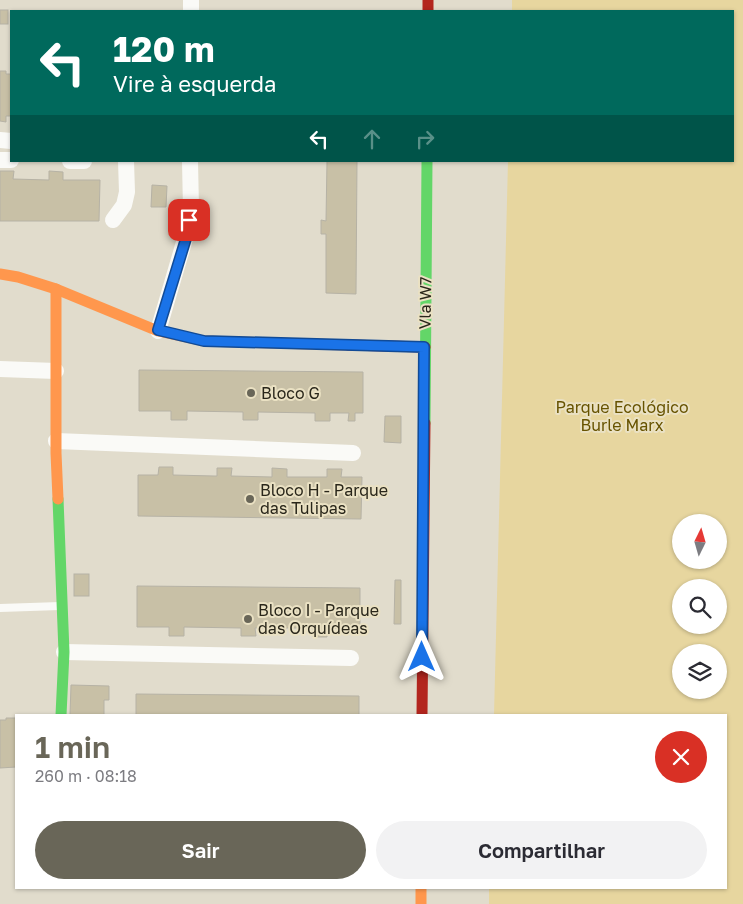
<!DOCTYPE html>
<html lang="pt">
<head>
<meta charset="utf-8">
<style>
	body { margin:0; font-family:"Golos Text",sans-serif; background:#f2f2f3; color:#2b2b33; height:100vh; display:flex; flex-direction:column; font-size:19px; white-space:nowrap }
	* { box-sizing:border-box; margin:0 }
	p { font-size:16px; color:#7c7c81 }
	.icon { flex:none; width:28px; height:28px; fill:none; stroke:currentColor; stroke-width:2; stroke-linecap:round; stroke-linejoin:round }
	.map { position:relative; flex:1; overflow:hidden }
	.sheet { position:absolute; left:15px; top:714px; width:712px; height:175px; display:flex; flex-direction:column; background:#fff; border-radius:0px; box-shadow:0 1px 4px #0004 }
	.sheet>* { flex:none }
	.banner { position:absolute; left:10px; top:10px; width:724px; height:152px; border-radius:0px; box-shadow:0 1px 4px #0004; background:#00695c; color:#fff; overflow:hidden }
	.needle { width:32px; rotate:5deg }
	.fabs { position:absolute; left:672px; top:514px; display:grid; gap:10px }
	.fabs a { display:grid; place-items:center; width:55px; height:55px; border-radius:50%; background:#fff; box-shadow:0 1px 4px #0004; font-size:25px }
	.pin { position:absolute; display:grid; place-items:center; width:42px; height:42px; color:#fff; margin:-21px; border-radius:10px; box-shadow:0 2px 8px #0006 }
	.me { position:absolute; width:55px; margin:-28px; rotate:0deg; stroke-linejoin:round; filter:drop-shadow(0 0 4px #0008) }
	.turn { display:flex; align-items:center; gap:18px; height:105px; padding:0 20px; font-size:22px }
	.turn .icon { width:65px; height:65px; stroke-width:2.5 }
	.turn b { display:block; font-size:35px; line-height:42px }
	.lanes { display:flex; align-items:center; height:48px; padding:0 20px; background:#0003; justify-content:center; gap:25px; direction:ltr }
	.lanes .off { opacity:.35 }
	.round { display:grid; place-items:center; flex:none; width:52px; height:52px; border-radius:26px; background:#f2f2f3 }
	.summary { display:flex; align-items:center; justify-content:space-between; height:85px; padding:0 20px }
	h1 { font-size:30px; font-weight:600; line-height:38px; color:#696658 }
	.button { display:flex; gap:10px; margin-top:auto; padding:10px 20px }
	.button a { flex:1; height:58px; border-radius:30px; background:#696658; color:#fff; font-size:20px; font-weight:600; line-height:58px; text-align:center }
	.button a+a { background:#f2f2f3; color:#2b2b33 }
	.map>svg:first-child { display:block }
</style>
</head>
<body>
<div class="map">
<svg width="743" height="904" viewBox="0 0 743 904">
	<rect width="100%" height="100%" fill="#e1dccc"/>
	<path fill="#e7d69f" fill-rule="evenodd" d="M512 0H743V904H489V888H726V715H494L508 161H732V11H512ZM681 522H719V560H681ZM681 588H719V625H681ZM681 652H719V690H681Z"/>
	<g fill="#c8c0a6" stroke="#b6b2a5">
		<rect x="0" y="10" width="8" height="14"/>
		<path d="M0 71H6V74H11V116H6V122L0 121Z"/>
		<path d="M327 161H357L356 294 326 293V234H321V220L326 221Z"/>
		<path d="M0 171H14L13 179 49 180V171L63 172V180H100L99 221H0Z"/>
		<path d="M152 185 167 186 166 207H151Z"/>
		<path d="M139 370 363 372V413H355V421H348L349 413H330V421H315V413L258 412V420H243V412L187 411V420H171V411H139Z"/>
		<path d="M385 416H401V443L384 442Z"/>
		<path d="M159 467H173V475L214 476H217V468H232L231 476 272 477V468L287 469V477H327V469H342L341 477H362L361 519 138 516V475H158Z"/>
		<rect x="74" y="574" width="15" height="22"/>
		<path d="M395 580H401V624H394Z"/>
		<path d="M137 586 360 588V629L327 628V637H313V628H255L256 636H241V628L184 627V636H169V627H137Z"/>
		<path d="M71 685 109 686V700H104V715H70Z"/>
		<path d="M136 694 359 696V715H136Z"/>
		<path d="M6 718H16V767L0 768V720H6Z"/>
	</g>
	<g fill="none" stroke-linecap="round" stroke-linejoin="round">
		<path stroke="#fafaf7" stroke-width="8" d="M0 608 60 606"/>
		<g stroke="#fafaf7" stroke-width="16">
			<path d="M191 11V0"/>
			<path d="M0 140 11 141"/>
			<path d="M0 160H11"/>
			<path d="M70 161H84"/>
			<path d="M113 220 124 205 127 192 126 161"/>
			<path d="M158 331 187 232 191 209 190 161"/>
			<path d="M0 369 56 371"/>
			<path d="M56 441 353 453"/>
			<path d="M64 652 351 658"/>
		</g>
		<g stroke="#63d668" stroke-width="11">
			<path d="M425 423 427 161"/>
			<path d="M58 499 64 652 61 715"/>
		</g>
		<g stroke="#ff974d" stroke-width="11">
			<path d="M0 274 18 277 56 289 158 331 204 341 348 345"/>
			<path d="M56 289V453L58 499"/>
			<path d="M421 888V904"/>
		</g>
		<g stroke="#b3261e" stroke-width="11">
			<path d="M428 0V11"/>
			<path d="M348 345 425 347"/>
			<path d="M422 715 425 423"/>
		</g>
	</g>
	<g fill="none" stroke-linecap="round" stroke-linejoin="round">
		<defs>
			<path id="route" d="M189 220 188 232 158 330 204 341 424 347 422 657"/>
		</defs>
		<use href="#route" stroke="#114b97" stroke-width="12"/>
		<use href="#route" stroke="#1a73e8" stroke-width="9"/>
	</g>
	<g fill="#696658" stroke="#eae1c3" stroke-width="2">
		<circle cx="251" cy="393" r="5"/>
		<circle cx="250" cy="499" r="5"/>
		<circle cx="248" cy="619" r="5"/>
	</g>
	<g text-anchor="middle" stroke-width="4" stroke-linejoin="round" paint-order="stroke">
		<g font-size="16" fill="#29261a" stroke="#eae1c3">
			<text transform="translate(425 303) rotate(-89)" y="6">Vla W7</text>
		</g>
		<g font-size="16" fill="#29261a" stroke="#eae1c3" text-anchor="start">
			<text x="261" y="399">Bloco G</text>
			<text x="260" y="496">Bloco H - Parque<tspan x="260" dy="18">das Tulipas</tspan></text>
			<text x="258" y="616">Bloco I - Parque<tspan x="258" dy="18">das Orquídeas</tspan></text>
		</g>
		<g font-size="16" fill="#675300" stroke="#eae1c3">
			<text x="622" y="413">Parque Ecológico<tspan x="622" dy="18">Burle Marx</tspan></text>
		</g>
	</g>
</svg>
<div class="fabs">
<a><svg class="needle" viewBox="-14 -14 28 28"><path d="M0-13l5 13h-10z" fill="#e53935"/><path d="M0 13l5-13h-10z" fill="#7c7c81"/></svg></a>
<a><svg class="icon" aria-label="search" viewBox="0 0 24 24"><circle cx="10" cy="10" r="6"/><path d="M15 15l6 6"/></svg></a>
<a><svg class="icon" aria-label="layers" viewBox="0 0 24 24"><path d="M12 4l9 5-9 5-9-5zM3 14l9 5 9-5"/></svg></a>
</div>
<div class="pin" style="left:189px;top:220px;background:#d93025"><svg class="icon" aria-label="arrive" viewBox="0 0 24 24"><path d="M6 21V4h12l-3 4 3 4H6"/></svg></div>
<svg class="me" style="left:422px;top:657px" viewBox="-20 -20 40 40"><path d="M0-17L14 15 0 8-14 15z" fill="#1a73e8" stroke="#fff" stroke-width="4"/></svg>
<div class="banner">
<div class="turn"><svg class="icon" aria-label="left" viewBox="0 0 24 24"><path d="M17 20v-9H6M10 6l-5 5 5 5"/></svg><div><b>120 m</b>Vire à esquerda</div></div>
<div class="lanes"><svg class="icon" aria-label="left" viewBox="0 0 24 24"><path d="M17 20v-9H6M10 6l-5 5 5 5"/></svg><svg class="icon off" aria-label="ahead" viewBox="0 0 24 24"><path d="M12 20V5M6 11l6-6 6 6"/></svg><svg class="icon off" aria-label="right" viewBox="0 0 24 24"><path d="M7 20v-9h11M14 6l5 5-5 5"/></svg></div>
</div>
<section class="sheet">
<div class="summary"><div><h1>1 min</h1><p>260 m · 08:18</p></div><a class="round" style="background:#d93025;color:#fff"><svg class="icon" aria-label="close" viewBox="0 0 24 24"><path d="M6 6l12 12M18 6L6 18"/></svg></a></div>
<div class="button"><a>Sair</a><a>Compartilhar</a></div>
</section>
</div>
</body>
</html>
